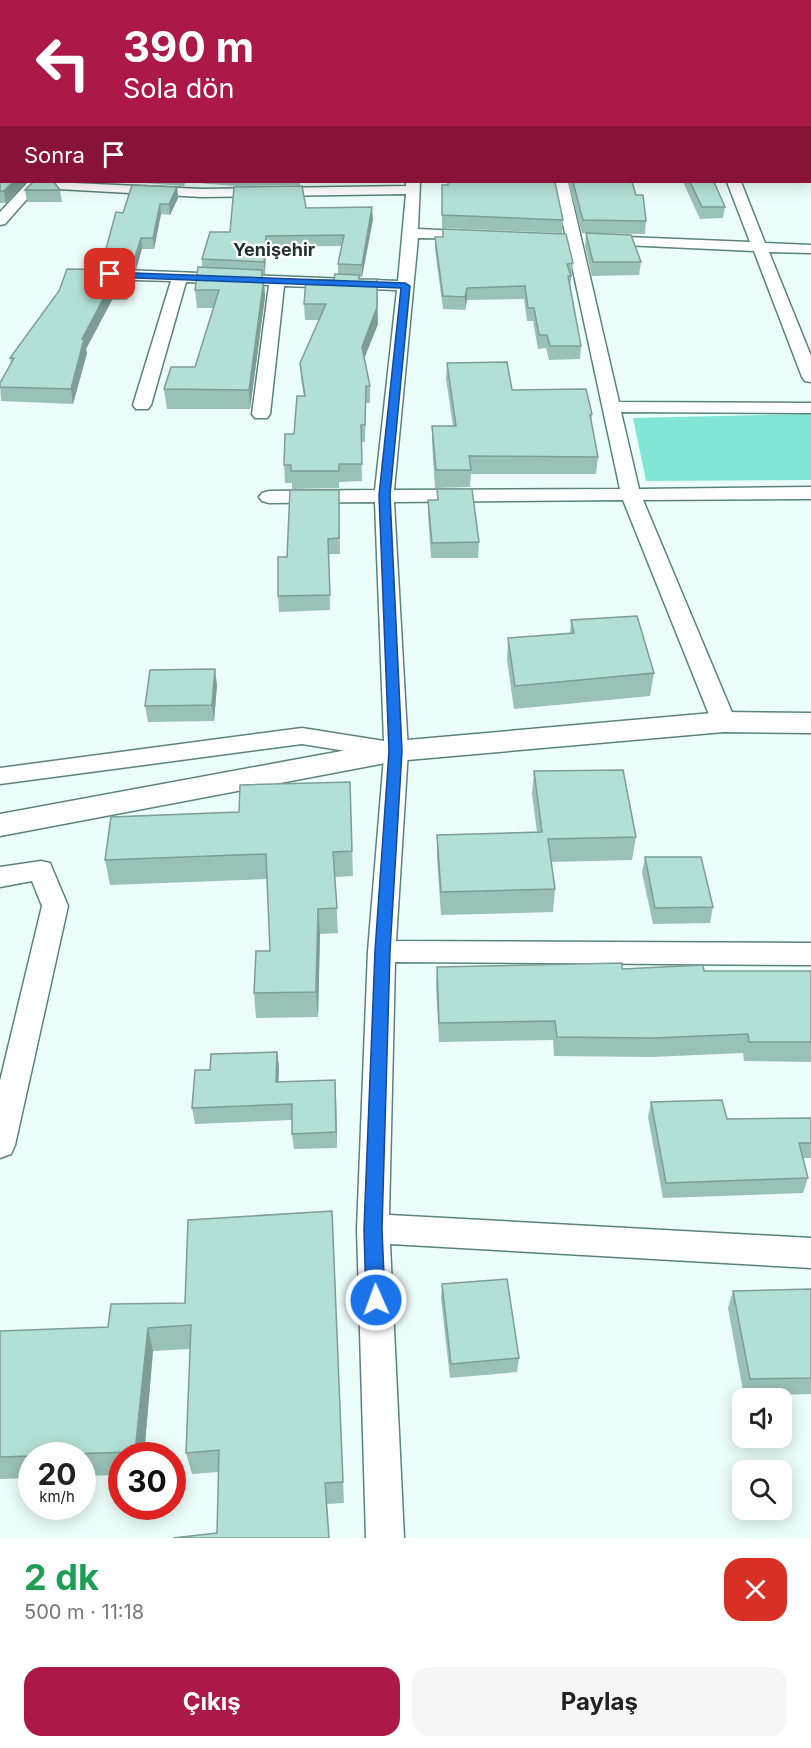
<!DOCTYPE html>
<html lang="tr">
<head>
<meta charset="utf-8">
<style>
	body { margin:0; font-family:Inter,sans-serif; background:#f6f6f6; color:#222; height:100vh; display:flex; flex-direction:column; font-size:22px; white-space:nowrap }
	* { box-sizing:border-box; margin:0 }
	p { font-size:20px; color:#767676 }
	.icon { flex:none; width:33px; height:33px; fill:none; stroke:currentColor; stroke-width:2; stroke-linecap:round; stroke-linejoin:round }
	.map { position:relative; height:1538px; overflow:hidden }
	.drawer { display:flex; flex-direction:column; background:#fff; flex:1 }
	.drawer>* { flex:none }
	.banner { position:absolute; left:0px; top:0px; width:812px; height:183px; box-shadow:0 3px 15px #0003; background:#ac1847; color:#fff; overflow:hidden }
	.fabs { position:absolute; left:732px; top:1388px; display:grid; gap:12px }
	.fabs a { display:grid; place-items:center; width:60px; height:60px; border-radius:12px; background:#fff; box-shadow:0 3px 15px #0003; font-size:30px }
	.speed { position:absolute; left:18px; top:1442px; display:flex; gap:12px; font-size:30px; font-weight:700; text-align:center }
	.speed>* { display:grid; place-content:center; width:78px; height:78px; border-radius:50%; background:#fff; box-shadow:0 3px 15px #0003; line-height:1 }
	.speed small { font-size:15px; font-weight:400 }
	.speed .limit { border:9px solid #d22; background:#fff; color:#111 }
	.pin { position:absolute; display:grid; place-items:center; width:51px; height:51px; color:#fff; margin:-26px; border-radius:12px; box-shadow:0 3px 9px #0006 }
	.me { position:absolute; width:66px; margin:-33px; rotate:358deg; stroke-linejoin:round; filter:drop-shadow(0 0 4px #0008) }
	.turn { display:flex; align-items:center; gap:21px; height:126px; padding:0 24px; font-size:27px }
	.turn .icon { width:78px; height:78px; stroke-width:2.5 }
	.turn b { display:block; font-size:42px; line-height:51px }
	.then { display:flex; align-items:center; height:57px; padding:0 24px; background:#0003; gap:12px; font-size:22px }
	.round { display:grid; place-items:center; flex:none; width:63px; height:63px; border-radius:18px; background:#f6f6f6 }
	.overview { display:flex; align-items:center; justify-content:space-between; height:102px; padding:0 24px }
	h1 { font-size:36px; font-weight:700; line-height:45px; color:#1e9e55 }
	.primary-button { display:flex; gap:12px; margin-top:auto; padding:12px 24px }
	.primary-button a { flex:1; height:69px; border-radius:18px; background:#ac1847; color:#fff; font-size:24px; font-weight:700; line-height:69px; text-align:center }
	.primary-button a+a { background:#f6f6f6; color:#222 }
	.map>svg:first-child { display:block }
</style>
</head>
<body>
<div class="map">
<svg width="811" height="1538" viewBox="0 0 811 1538">
	<rect width="100%" height="100%" fill="#ecfefa"/>
	<path fill="#81e7d4" d="M811 414V480L646 481 633 418Z"/>
	<g fill="none" stroke-linecap="round" stroke-linejoin="round">
		<defs>
			<path id="service" d="M776 0H782V2H777Z"/>
			<g id="minor">
				<path d="M201 0H211L200 2Z"/>
				<rect x="436" y="0" width="10" height="2"/>
				<rect x="810" y="48" width="1" height="6"/>
				<path d="M28 182H42L5 224 0 225V212Z"/>
				<path d="M53 182 202 189 406 186V182H420L418 229 479 232 481 235 479 238 474 239 418 238 394 490 620 489 554 182H568L619 402 811 403V413L621 412 639 489 811 487V499L643 500 736 722 732 727 724 730 716 727 712 722 623 500 394 502 408 751 396 941 811 943V965L395 962 389 1215 811 1238V1268L390 1244 404 1538H366L357 1229 368 951 384 757 302 744 0 784V768L302 728 384 741 375 502 269 503 262 501 259 497 262 493 269 491 375 490 397 290 284 286 270 414 267 418H255L252 414 269 285 186 282 151 405 148 409H136L133 405 171 281 98 279 90 274 98 269 398 281 406 194 202 197 58 189 51 185Z"/>
				<path d="M727 182H741L765 243 811 245V253L769 252 811 356V382L805 381 802 377 754 251 602 244 595 240 602 236 750 242Z"/>
				<path d="M41 861 50 863 68 906 15 1145 11 1154 0 1158V1081L42 906 32 881 0 887V867Z"/>
			</g>
			<path id="tertiary" d="M724 712 811 713V733L724 732 396 761 0 836V814L396 741Z"/>
		</defs>
		<use href="#service" stroke="#59837b" stroke-width="3"/>
		<use href="#minor" stroke="#59837b" stroke-width="3"/>
		<use href="#tertiary" stroke="#59837b" stroke-width="3"/>
		<use href="#service" fill="#fff" fill-rule="evenodd"/>
		<use href="#minor" fill="#fff" fill-rule="evenodd"/>
		<use href="#tertiary" fill="#fff" fill-rule="evenodd"/>
		<path stroke="#758783" stroke-width="2" stroke-dasharray="4.5 2" stroke-linecap="butt" d="M111 2 113 0"/>
	</g>
	<g fill="#9ac1b8">
		<path d="M801 0H811V12L810 11V2H803Z"/>
		<path d="M0 174 2 182H26L6 203H0Z"/>
		<path d="M130 182H300V185L236 186 186 182 184 186Z"/>
		<path d="M568 182H632L646 221 645 234 582 233Z"/>
		<path d="M683 182H714L725 207 723 218 700 219Z"/>
		<path d="M442 185H448L563 220 562 233 442 228Z"/>
		<path d="M177 187 178 198 170 215 161 214 154 249H142L136 269 106 268 104 256 123 213Z"/>
		<path d="M25 190H60L62 202H27Z"/>
		<path d="M306 208 373 219 362 277H360L378 324 364 359 370 386V403H366L365 442H361L362 481 339 482V488L292 489V483H285L284 465 294 434 304 396 301 379 300 363 319 320H305L304 304 334 280 338 274V264L342 246 266 247 265 274H263L265 297 250 409H167L164 389 195 367 214 308H197L195 290 202 267V259L230 232Z"/>
		<path d="M586 233 641 262 639 275 592 276 585 246Z"/>
		<path d="M435 237 573 263 570 287 581 346 580 359 549 360 546 348 538 349 533 321H527L524 299 467 300 465 310 443 309 435 250Z"/>
		<path d="M130 270 132 283 127 300H112L86 349 87 353 73 404 1 401 0 383 11 363 10 358Z"/>
		<path d="M447 363 512 390 592 414 591 423 598 457 596 474H471L470 487 435 488 432 443V426H453L446 379Z"/>
		<path d="M437 489 479 542 478 558H431L428 515V500H437Z"/>
		<path d="M339 490 340 554H329L330 610 279 612 278 596 287 557Z"/>
		<path d="M571 620 654 673 650 696 514 709 507 660 508 638 570 634Z"/>
		<path d="M217 685 214 721 148 722 145 706Z"/>
		<path d="M534 771 636 837 632 860 551 862 555 889 553 912 441 915 437 858V835L537 832 532 794Z"/>
		<path d="M350 782 353 876 335 877 338 933 320 934 318 1017 256 1018 254 993 270 951 267 879 110 885 105 860 239 812Z"/>
		<path d="M645 857 713 907 710 923 653 924 642 873Z"/>
		<path d="M437 967 622 969 704 971H811V1062L744 1061 743 1053 651 1057 554 1056 553 1040 439 1042 436 986Z"/>
		<path d="M277 1052 279 1067 278 1082 336 1096 337 1148 294 1149 292 1134V1120L195 1124 192 1108 210 1070Z"/>
		<path d="M651 1102 727 1119 811 1143V1158H803L808 1178 803 1193 663 1198 648 1117Z"/>
		<path d="M332 1211 344 1503 327 1504 329 1538H173L217 1533 219 1472 192 1474 186 1453 190 1349 153 1351 144 1455H122V1475L82 1476V1455H32V1478L0 1479V1331L108 1327 185 1303Z"/>
		<path d="M442 1284 519 1358 517 1372 450 1378 441 1299Z"/>
		<path d="M811 1289V1394L744 1396 728 1308 733 1291Z"/>
	</g>
	<g fill="#7d9d96">
		<path d="M13 182H26L6 203 4 191Z"/>
		<path d="M177 187 178 198 170 215 169 204Z"/>
		<path d="M160 204 161 214 154 249 153 238Z"/>
		<path d="M372 207 373 219 362 277V265Z"/>
		<path d="M266 236V247L265 274 264 262Z"/>
		<path d="M141 238 142 249 136 269 135 257Z"/>
		<path d="M130 270 132 283 127 300 125 286Z"/>
		<path d="M262 270 263 284 264 278 265 297 250 409 249 390Z"/>
		<path d="M377 279 378 324 362 364V347Z"/>
		<path d="M110 286 112 300 86 349 87 353 73 404 71 389 82 339Z"/>
		<path d="M467 288V300L465 310V297Z"/>
		<path d="M215 669 217 685 214 721 212 705Z"/>
		<path d="M318 909 320 934 318 1017 316 992Z"/>
		<path d="M277 1052 279 1067 278 1098 276 1082Z"/>
		<path d="M335 1080 336 1096 337 1148 336 1132Z"/>
		<path d="M148 1328 153 1351 144 1455H136L135 1452Z"/>
	</g>
	<g fill="#b3e0d6" stroke="#7d9d96" stroke-width="1.5">
		<rect x="321" y="0" width="57" height="2"/>
		<path d="M477 0H763V2H476Z"/>
		<path d="M2 112V142L0 140V113Z"/>
		<path d="M0 174H2V182H13L4 191H0Z"/>
		<path d="M33 182H54L60 190H25Z"/>
		<path d="M448 182H555L563 220 442 215V185H448Z"/>
		<path d="M573 182H632L636 195H643L646 221 583 220Z"/>
		<path d="M690 182H714L725 207H702Z"/>
		<path d="M132 185 177 187 169 204H160L153 238H141L135 257 104 256 116 212 123 213Z"/>
		<path d="M302 186 306 208 372 207 362 265 338 264 344 235 266 236 264 262 202 259 210 232H230L234 187Z"/>
		<path d="M443 229 566 234 573 263 567 264 571 276H568L581 346H550L547 335H539L534 308H528L525 286 467 288 465 297 443 296 435 237H443Z"/>
		<path d="M586 233 631 235 641 262H593Z"/>
		<path d="M198 267 262 270V278H264L249 390 164 389 171 367H195L219 290H195Z"/>
		<path d="M67 269 130 270 125 286H110L82 339H84L71 389 0 387V383L14 358H10L59 291Z"/>
		<path d="M335 274 359 275V279H377V307L362 347 370 386H366L365 425H361L362 464H339V471H291V465H284L285 434H294L297 396H305L300 363 326 304H304L306 280H334Z"/>
		<path d="M507 362 512 390 586 389 592 414 590 415 598 457 469 456 471 470H436L432 426H456L447 363Z"/>
		<path d="M437 489H472L479 542 432 543 428 500H438Z"/>
		<path d="M290 490H339V538L328 539 330 595 278 596V557H287Z"/>
		<path d="M637 616 654 673 515 686 508 638 574 633 571 620Z"/>
		<path d="M215 669 212 705 145 706 150 670Z"/>
		<path d="M623 770 636 837 548 839 555 889 441 892 437 835 542 832 534 771Z"/>
		<path d="M350 782 352 851 333 852 337 908 318 909 316 992 254 993 256 951H270L266 854 105 860 111 817 239 812 240 785Z"/>
		<path d="M645 857H701L713 907 655 908Z"/>
		<path d="M622 963V969L703 965 704 971H811V1042H749L748 1034 654 1038 557 1037 555 1021 439 1023 437 967Z"/>
		<path d="M277 1052 276 1082 335 1080 336 1132 292 1134V1104L192 1108 195 1070H210L211 1054Z"/>
		<path d="M722 1100 727 1119 811 1118V1143H799L808 1178 666 1183 651 1102Z"/>
		<path d="M332 1211 343 1482 325 1483 329 1538H173L217 1533 219 1450 186 1453 191 1325 148 1328 135 1452 32 1455V1456L0 1457V1331L108 1327 111 1304 185 1303 188 1220Z"/>
		<path d="M507 1279 519 1358 451 1364 442 1284Z"/>
		<path d="M811 1289V1378L750 1379 733 1291Z"/>
	</g>
	<path fill="#1a73e8" stroke="#114b97" stroke-width="1.5" d="M107 272 405 283 410 286 390 495 402 751 390 951 382 1229 385 1300 383 1307 376 1309 369 1307 366 1300 364 1229 375 951 389 751 379 495 401 288 110 277 107 276Z"/>
	<g text-anchor="middle" stroke-width="4.5" stroke-linejoin="round" paint-order="stroke">
		<g font-size="18" font-weight="bold" fill="#1e2f2c" stroke="#fff">
			<text x="274" y="256">Yenişehir</text>
		</g>
	</g>
</svg>
<div class="fabs">
<a><svg class="icon" aria-label="sound" viewBox="0 0 24 24"><path d="M4 9h4l5-4v14l-5-4H4zM17 9q2 3 0 6"/></svg></a>
<a><svg class="icon" aria-label="search" viewBox="0 0 24 24"><circle cx="10" cy="10" r="6"/><path d="M15 15l6 6"/></svg></a>
</div>
<div class="speed"><div>20<small>km/h</small></div><div class="limit">30</div></div>
<div class="pin" style="left:110px;top:274px;background:#d93025"><svg class="icon" aria-label="arrive" viewBox="0 0 24 24"><path d="M6 21V4h12l-3 4 3 4H6"/></svg></div>
<svg class="me" style="left:376px;top:1300px" viewBox="-20 -20 40 40"><circle r="17" fill="#1a73e8" stroke="#fff" stroke-width="3"/><path d="M0-11L8 9 0 5-8 9z" fill="#fff"/></svg>
<div class="banner">
<div class="turn"><svg class="icon" aria-label="left" viewBox="0 0 24 24"><path d="M17 20v-9H6M10 6l-5 5 5 5"/></svg><div><b>390 m</b>Sola dön</div></div>
<div class="then">Sonra<svg class="icon" aria-label="arrive" viewBox="0 0 24 24"><path d="M6 21V4h12l-3 4 3 4H6"/></svg></div>
</div>
</div>
<section class="drawer">
<div class="overview"><div><h1>2 dk</h1><p>500 m · 11:18</p></div><a class="round" style="background:#d93025;color:#fff"><svg class="icon" aria-label="close" viewBox="0 0 24 24"><path d="M6 6l12 12M18 6L6 18"/></svg></a></div>
<div class="primary-button"><a>Çıkış</a><a>Paylaş</a></div>
</section>
</body>
</html>
